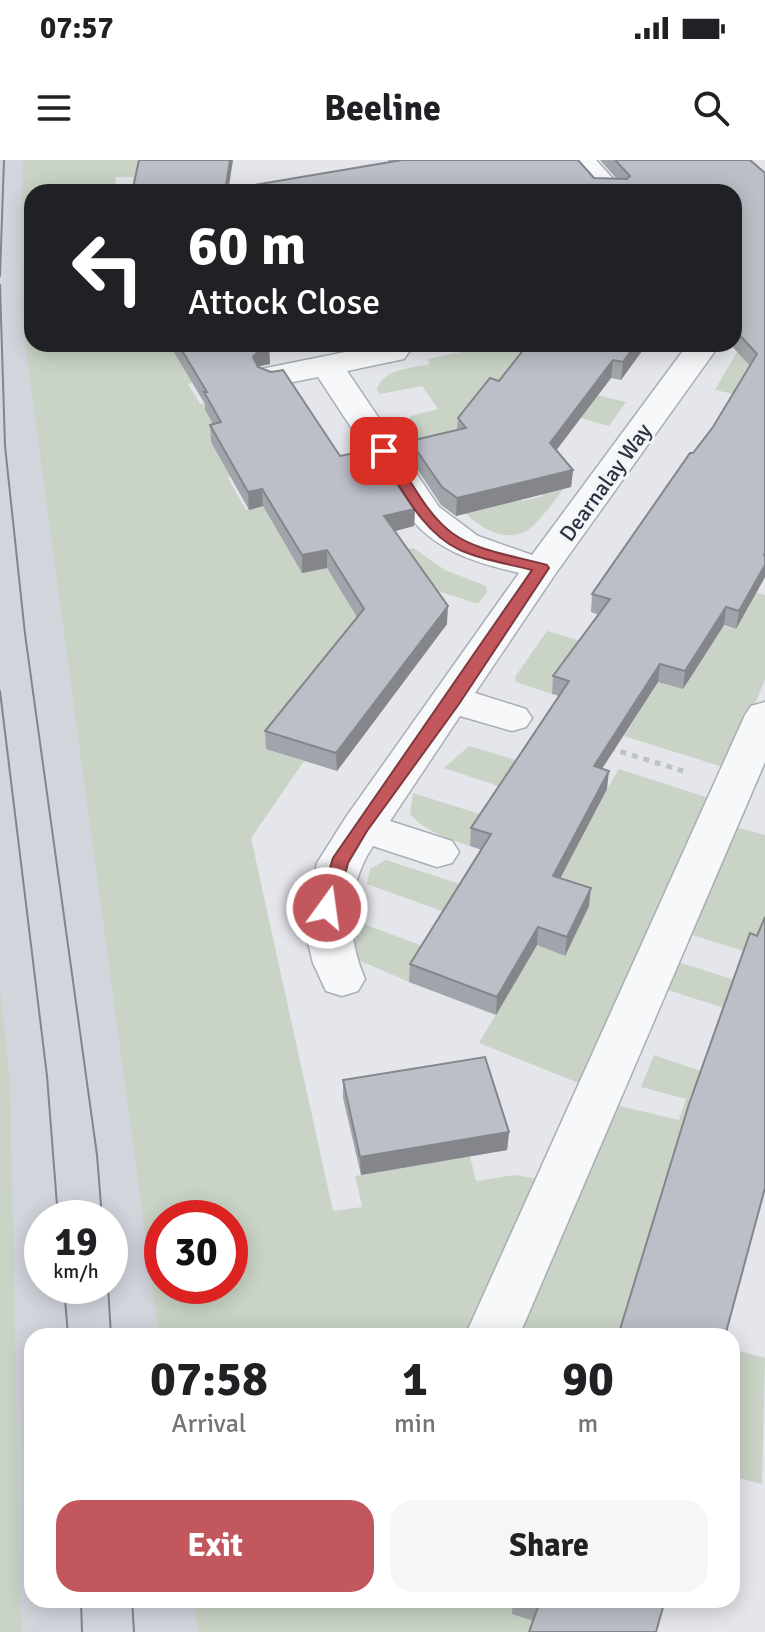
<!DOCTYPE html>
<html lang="en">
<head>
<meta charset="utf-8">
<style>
	body { margin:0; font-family:Signika,sans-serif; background:#f6f6f6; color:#202124; height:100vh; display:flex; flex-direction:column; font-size:30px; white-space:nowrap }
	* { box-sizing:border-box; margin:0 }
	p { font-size:26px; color:#757577 }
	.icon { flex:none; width:44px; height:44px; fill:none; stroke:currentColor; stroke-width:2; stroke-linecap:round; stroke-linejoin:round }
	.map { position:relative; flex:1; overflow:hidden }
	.details { position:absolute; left:24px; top:1168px; width:716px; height:280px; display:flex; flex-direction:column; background:#fff; border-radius:24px; box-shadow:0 4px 20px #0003 }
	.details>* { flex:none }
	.guide { position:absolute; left:24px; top:24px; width:718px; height:168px; border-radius:24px; box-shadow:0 4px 20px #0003; background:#202124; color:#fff; overflow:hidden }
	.speed { position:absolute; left:24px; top:1040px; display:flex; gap:16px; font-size:40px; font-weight:700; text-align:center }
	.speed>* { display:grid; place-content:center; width:104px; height:104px; border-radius:50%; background:#fff; box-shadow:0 4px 20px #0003; line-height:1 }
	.speed small { font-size:20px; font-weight:400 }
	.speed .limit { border:12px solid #d22; background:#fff; color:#111 }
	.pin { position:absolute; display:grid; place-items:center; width:68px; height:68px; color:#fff; margin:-34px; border-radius:16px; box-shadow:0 4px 12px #0006 }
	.me { position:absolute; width:88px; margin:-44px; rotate:14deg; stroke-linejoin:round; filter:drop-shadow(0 0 6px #0008) }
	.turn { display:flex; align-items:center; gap:28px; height:168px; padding:0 32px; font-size:36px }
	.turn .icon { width:104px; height:104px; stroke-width:2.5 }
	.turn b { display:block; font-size:56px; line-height:68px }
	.eta { display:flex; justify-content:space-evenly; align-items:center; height:136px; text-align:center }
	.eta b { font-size:48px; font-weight:700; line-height:56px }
	.primary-button { display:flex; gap:16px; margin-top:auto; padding:16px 32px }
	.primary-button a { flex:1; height:92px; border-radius:24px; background:#c3575e; color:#fff; font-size:32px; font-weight:700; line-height:92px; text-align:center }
	.primary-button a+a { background:#f6f6f6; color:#202124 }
	.status { display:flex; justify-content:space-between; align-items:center; height:56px; padding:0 40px; background:#fff; direction:ltr }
	.status svg { height:22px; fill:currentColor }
	header { display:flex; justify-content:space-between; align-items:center; height:104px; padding:0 32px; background:#fff; font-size:36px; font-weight:700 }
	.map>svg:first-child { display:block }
</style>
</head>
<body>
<div class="status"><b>07:57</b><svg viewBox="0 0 49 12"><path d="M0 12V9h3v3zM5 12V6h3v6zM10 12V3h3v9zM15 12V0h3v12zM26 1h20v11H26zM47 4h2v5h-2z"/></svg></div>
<header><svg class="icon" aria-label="menu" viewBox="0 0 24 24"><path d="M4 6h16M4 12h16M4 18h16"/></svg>Beeline<svg class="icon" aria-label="search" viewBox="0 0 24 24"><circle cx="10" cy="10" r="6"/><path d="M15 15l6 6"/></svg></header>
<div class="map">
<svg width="765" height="1472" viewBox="0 0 765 1472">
	<rect width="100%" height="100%" fill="#e4e6eb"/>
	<path fill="#d3d5dd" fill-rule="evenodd" d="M0 0H118L114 32H32V184L251 678 358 1176H32V1440H413L420 1472H0ZM42 1058H110V1126H42ZM162 1058H230V1126H162Z"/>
	<g fill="#c9d4c6" fill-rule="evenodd">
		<path d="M23 0H171L168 18 116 17 114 32H32V184H169L178 198 202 220 188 224 200 244 254 234 205 250 222 280 231 317 228 318 246 350 267 345 302 413 327 408 343 433 389 394 413 388 445 410 486 426 487 432 478 444 407 421 267 588 304 601 251 678 333 1051 362 1047 355 1016 470 996 476 1021 515 1015 545 1020 470 1176H159L21 154ZM162 1058H230V1126H162Z"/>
		<path d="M742 183 765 241 715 230Z"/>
		<path d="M490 184H561L515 332 522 341 543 336 538 328 569 322C559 334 537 367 524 372 475 393 429 305 406 273L404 266 411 256 438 249 422 226 380 234 377 230C381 209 412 208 430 204L427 199 491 186Z"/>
		<path d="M597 235 626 242 609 266 580 258Z"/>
		<path d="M727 332 765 342V414L752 411 742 428 765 435V519L729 609 624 576 658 522 683 529 701 500 641 483 649 469 678 476 690 456 735 469 750 445 679 425 692 404 746 414 757 391 735 385 749 362 714 353Z"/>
		<path d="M547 471 588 483 552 534 516 522 515 517Z"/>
		<path d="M469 586 526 603 519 633 444 608Z"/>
		<path d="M619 609 715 640 586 926 479 883 537 785 565 795 487 712 607 629Z"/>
		<path d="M413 633 502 661 479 672 470 686C447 678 426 672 410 654Z"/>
		<path d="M732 666 765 675V766L753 794 686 773Z"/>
		<path d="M386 700 469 727 453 755 367 724 370 709Z"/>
		<path d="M356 761 441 793 409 822 356 799 349 770Z"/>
		<path d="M675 801 741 822 730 850 662 828Z"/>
		<path d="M0 829 10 920 21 1472H0Z"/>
		<path d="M654 895 704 912 619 1176H519L611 944 679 960 686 939 641 927Z"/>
		<path d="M732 1189 765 1198 762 1324 732 1316Z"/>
		<path d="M194 1440H516L512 1454 536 1462 533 1472H198Z"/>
	</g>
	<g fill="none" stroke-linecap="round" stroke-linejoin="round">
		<defs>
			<g id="minor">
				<path d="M566 0H596L625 32H595Z"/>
				<path d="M385 184 404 185 409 192 404 199 347 211 439 347 478 376 532 395 688 184H720L556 413 475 533 526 549 532 558 526 567 512 571 460 556 390 661 452 681 459 692 452 703 437 707 373 686C346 727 346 775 365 819L358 831 342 836 326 831 313 803 306 775 307 748 317 703 346 657 519 413C477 403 434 391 408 354L318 217 273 226 261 223 257 216 261 209Z"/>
				<path d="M765 542V602L519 1176H465L745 555 751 546Z"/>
			</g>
		</defs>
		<use href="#minor" stroke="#a9adb5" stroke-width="3"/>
		<path stroke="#bec1c6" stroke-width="4" stroke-dasharray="4 4" stroke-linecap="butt" d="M236 25 241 32"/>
		<path stroke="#bec1c6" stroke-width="5" stroke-dasharray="6 6" stroke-linecap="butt" d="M609 588 683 611"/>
		<use href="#minor" fill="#f7f8f9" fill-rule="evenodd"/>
		<g stroke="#7f8593" stroke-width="2">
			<path d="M0 116 4 0"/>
			<path d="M0 125 5 286 25 474 97 995 102 1058"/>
			<path d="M0 531 47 916 58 1058"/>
			<path d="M64 1126 68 1176"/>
			<path d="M108 1126 111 1176"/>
			<path d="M81 1440 82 1472"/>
			<path d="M132 1440 134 1472"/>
		</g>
	</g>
	<g fill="#a2a4ab">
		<path d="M388 0H578L594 18H616L600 0H750L765 417 736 469 724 465 683 529 658 522 602 609 607 629 560 718 589 746 565 796 537 785 496 855 409 822 410 804 482 690 470 686 471 668 559 536 552 534 553 516 599 455 591 452 592 434 713 267 750 206 730 184H734V32L390 3Z"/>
		<path d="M169 184H267L269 187 270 204 260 206 259 208 340 296 415 349 414 366 395 371 447 464 337 611 266 589 265 571 357 457 327 408 302 413 263 346 249 350 211 282 210 265 213 264 205 250V244Z"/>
		<path d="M647 184 621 220 611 218 556 290 573 310 571 327 456 356 441 345 410 298V281L457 270 458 258 499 221Z"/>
		<path d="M343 920 509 972 507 990 361 1015 343 938Z"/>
		<path d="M513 1440H665L533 1461 512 1454Z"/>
	</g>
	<g fill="#84868b">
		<path d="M230 0H233L228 32H225Z"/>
		<path d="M636 184H647L621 220 623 202Z"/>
		<path d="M269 187 270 204 260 206 254 215 253 197 260 189Z"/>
		<path d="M613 200 611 218 549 300 550 283Z"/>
		<path d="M573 310 571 327 456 356 457 338Z"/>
		<path d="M262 329 263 346 249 350 248 332Z"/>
		<path d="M415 349 414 366 384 374V356Z"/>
		<path d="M327 390V408L302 413V395Z"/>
		<path d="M765 405V417L736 469 739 451Z"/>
		<path d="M448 446 447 464 337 611 336 593Z"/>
		<path d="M726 447 724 465 683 529 685 511Z"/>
		<path d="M660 504 658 522 592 624 594 606Z"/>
		<path d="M609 611 607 629 552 734 553 716Z"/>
		<path d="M591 728 589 746 565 796 567 777Z"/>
		<path d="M538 767 537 785 496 855 497 837Z"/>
		<path d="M509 972 507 990 361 1015 360 997Z"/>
	</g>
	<g fill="#bcbfc7" stroke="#84868b" stroke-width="2">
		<path d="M139 0H230L225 32H132Z"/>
		<path d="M402 0H578L594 18 627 19 630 16 615 0H750L765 13V392L764 395H765V405L739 451 726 447 685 511 660 504 594 606 609 611 553 716 591 728 567 777 538 767 497 837 410 804 491 674 471 668 569 521 553 516 610 439 592 434 690 293H693L713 267 757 194 734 169V32H247L254 25Z"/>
		<path d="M178 184H267L269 187 260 189 253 197 258 207 271 212 283 210 340 296 373 289 415 349 384 356 448 446 336 593 265 571 364 449 327 390 302 395 262 329 248 332 210 265 221 262 204 232H207Z"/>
		<path d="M528 184H636L623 202 613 200 550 283 573 310 457 338 442 327 410 281 466 268 458 258 490 218 499 221Z"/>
		<path d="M765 757V1028L725 1176H618L689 944 750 773 757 776Z"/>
		<path d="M485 897 509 972 360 997 343 920Z"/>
		<path d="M518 1440H665L656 1472H529L538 1447Z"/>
	</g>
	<path fill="#c3575e" stroke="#7f393d" stroke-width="2" d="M384 286 389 288C408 315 425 353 452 373 478 392 516 396 547 405L549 408 459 544 367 671 348 703 337 748 327 755 318 748 333 698 532 410C509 404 482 400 460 390 421 372 400 325 377 291Z"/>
	<g text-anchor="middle" stroke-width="6" stroke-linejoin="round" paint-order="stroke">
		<g font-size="22" fill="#2d3342" stroke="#f4f5f8">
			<text transform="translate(605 322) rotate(-54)" y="8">Dearnalay Way</text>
		</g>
	</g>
</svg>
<div class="speed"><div>19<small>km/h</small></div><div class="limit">30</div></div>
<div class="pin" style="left:384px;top:291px;background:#d93025"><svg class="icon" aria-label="arrive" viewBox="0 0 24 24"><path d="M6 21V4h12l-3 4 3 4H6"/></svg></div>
<svg class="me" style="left:327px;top:748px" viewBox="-20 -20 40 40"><circle r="17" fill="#c3575e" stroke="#fff" stroke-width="3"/><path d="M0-11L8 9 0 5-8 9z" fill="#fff"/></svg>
<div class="guide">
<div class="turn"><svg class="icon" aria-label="left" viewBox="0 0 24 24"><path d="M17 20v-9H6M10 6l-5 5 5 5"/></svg><div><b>60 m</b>Attock Close</div></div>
</div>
<section class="details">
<div class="eta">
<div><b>07:58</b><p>Arrival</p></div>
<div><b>1</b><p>min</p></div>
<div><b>90</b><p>m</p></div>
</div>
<div class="primary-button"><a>Exit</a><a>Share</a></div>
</section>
</div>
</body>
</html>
